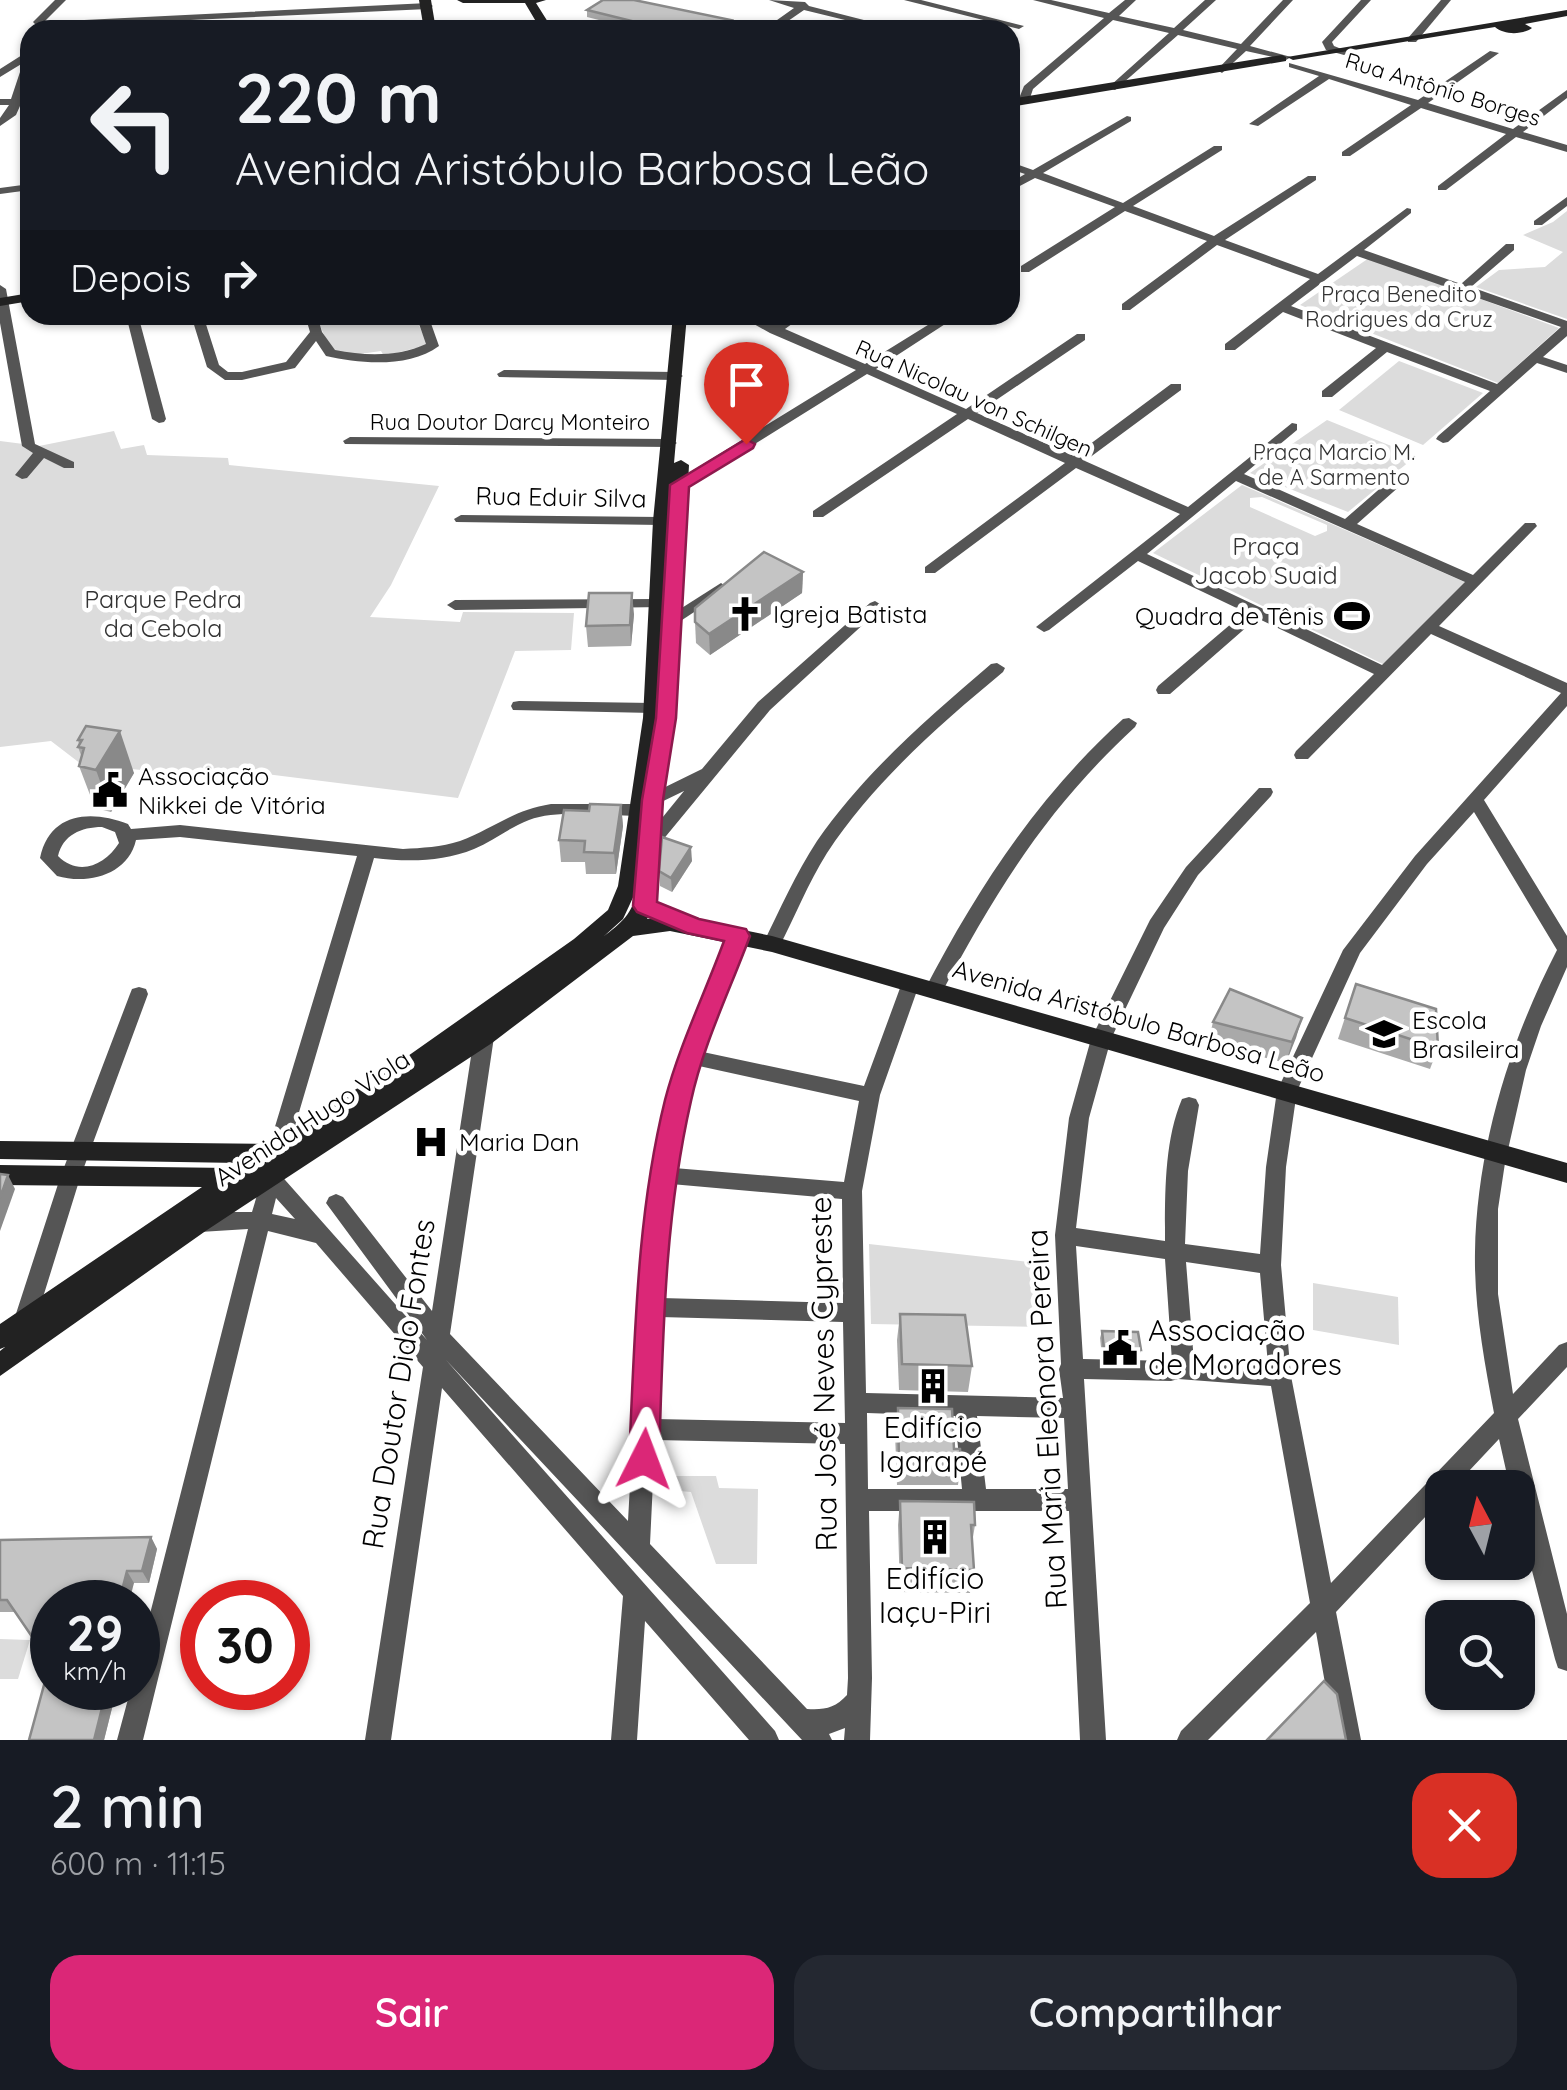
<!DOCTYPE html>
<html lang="pt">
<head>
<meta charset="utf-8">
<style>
	body { margin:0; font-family:Quicksand,sans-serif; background:#242831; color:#f1f3f6; height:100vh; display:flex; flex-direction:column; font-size:38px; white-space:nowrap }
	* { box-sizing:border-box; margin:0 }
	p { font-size:32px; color:#9ea1a6 }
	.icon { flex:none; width:55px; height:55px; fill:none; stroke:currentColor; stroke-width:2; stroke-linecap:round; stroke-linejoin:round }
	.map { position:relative; height:1740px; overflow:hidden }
	.drawer { display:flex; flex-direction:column; background:#171b24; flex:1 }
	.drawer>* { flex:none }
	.guide { position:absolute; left:20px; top:20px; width:1000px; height:305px; border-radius:30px; box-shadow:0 2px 8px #0004; background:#171b24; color:#f1f3f6; overflow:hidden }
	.needle { width:65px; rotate:353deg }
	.fabs { position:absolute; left:1425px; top:1470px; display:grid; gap:20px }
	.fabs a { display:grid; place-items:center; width:110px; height:110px; border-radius:20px; background:#171b24; box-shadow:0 2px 8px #0004; font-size:50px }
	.speed { position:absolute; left:30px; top:1580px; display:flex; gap:20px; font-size:50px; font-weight:700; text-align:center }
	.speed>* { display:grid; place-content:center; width:130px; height:130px; border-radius:50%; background:#171b24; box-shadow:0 2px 8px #0004; line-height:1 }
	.speed small { font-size:25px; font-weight:400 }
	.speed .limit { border:15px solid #d22; background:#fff; color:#111 }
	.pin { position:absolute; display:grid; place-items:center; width:85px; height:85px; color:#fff; margin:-102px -42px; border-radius:50% 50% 50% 0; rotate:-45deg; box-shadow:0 0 10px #0007 }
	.pin .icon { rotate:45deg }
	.me { position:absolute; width:110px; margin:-55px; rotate:3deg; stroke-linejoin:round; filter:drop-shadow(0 0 8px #0008) }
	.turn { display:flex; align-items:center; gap:35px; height:210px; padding:0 50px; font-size:45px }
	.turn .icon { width:130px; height:130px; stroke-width:2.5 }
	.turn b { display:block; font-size:70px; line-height:85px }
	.then { display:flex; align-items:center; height:95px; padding:0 50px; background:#0003; gap:20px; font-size:38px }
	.round { display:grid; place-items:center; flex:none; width:105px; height:105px; border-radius:30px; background:#242831 }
	.head { display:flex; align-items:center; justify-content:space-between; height:170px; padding:0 50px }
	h1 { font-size:60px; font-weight:600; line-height:75px }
	.cta { display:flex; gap:20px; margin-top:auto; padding:20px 50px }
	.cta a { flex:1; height:115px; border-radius:30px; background:#db2777; color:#fff; font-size:40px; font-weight:600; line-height:115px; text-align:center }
	.cta a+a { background:#242831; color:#f1f3f6 }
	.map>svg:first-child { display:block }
</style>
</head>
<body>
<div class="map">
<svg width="1567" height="1740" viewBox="0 0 1567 1740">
	<rect width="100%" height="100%" fill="#fff"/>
	<g fill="#dcdcdc" fill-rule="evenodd">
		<path d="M1567 211V319L1476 287 1499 270 1545 267 1563 252 1523 235 1553 222Z"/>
		<path d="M1369 258 1559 328 1498 383 1300 305Z"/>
		<path d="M315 315H414L428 345 384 356 381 351 353 355 332 352Z"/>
		<path d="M1399 361 1483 393 1423 445 1339 410Z"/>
		<path d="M1327 420 1416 456 1348 512 1250 473Z"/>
		<path d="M114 431 121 449 144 445 147 455 228 458 229 465 439 486 391 585 370 617 460 622 463 612 574 613 571 650 515 651 458 798 266 774 263 779 235 775 232 779 81 764 51 741 0 747V441L39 446Z"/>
		<path d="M1242 485 1467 583 1385 665 1153 553ZM1262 497 1327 525V531L1315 536 1250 507V498Z"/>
		<path d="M869 1244 1046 1264V1327L871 1324Z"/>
		<path d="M1313 1283 1398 1297 1399 1345 1313 1330Z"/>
		<path d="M669 1476H716L719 1488 758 1489 757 1564H716L691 1492 668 1490Z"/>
		<path d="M0 1639 30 1640 18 1679H0Z"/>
	</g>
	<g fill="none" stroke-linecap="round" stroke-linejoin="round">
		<g fill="#555" fill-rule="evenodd">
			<path d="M55 0H66L44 22 428 3 433 6 428 9 38 27 33 22Z"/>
			<path d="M769 0 805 2 809 6 903 30H886L804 10 775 30H763L794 8Z"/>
			<path d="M904 0H921L1024 26 1019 29Z"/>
			<path d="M1033 0H1051L1109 13 1125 0H1136L1119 16 1174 28 1205 0H1216L1183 30 1241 44 1283 0H1293L1250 46 1291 57 1286 60 1246 51 1222 73 1217 70 1237 49 1178 35 1115 90 1111 89V85L1169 33 1113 20 1033 89 1029 101 1024 104 1010 100V93L1020 96 1024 86 1104 18Z"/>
			<path d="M1361 0H1371L1332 42 1334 46 1349 52 1344 55 1326 50 1322 42Z"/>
			<path d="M1441 0H1451L1416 42H1408V38Z"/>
			<path d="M30 50V72L22 100H30V106H20L16 115 0 126V118L9 105H0V99H11L23 63 0 77V69Z"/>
			<path d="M1490 51 1499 53 1428 103 1513 129 1567 90V98L1523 132 1567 145V152L1516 137 1446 190H1438V186L1506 134 1421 108 1350 156H1342V152L1411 105 1329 79 1258 126 1249 124 1319 76 1289 67V63L1418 100Z"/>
			<path d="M1127 116 1131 117V121L1043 173 1123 203 1214 146H1222V150L1133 206 1214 236 1308 176H1316V180L1225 240 1318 274 1407 208 1411 209V213L1364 250 1461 284 1506 244H1514V250L1471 287 1567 321V336L1543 357 1567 365V373L1537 363 1448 442 1443 443 1436 439 1438 436 1490 391 1387 352 1332 397H1322V391L1376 348 1283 312 1235 350H1225V344L1310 279 1217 245 1130 310H1122V304L1207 241 1125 211 1029 272H1021V266L1115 207 1035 178 1010 191V183L1025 174 1010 169V162L1033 170ZM1357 256 1561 327 1497 384 1291 306Z"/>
			<path d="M30 184V190L0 194V188Z"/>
			<path d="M1567 197V206L1542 225H1534V221Z"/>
			<path d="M0 285 6 289 35 444 74 462V468H64L44 458 27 478 22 479 15 475 33 453 22 446 0 323Z"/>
			<path d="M126 315H138L166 419 164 422 159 423 152 419Z"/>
			<path d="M191 315H203L219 365 228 372H242L286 362 310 332 305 315H317L322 332 335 350C365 356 398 357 426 344L416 315H428L439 346C409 368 361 364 326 356L316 341 295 368 242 380H225L207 367Z"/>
			<path d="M738 315H754L775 324 789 315H804L785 329 865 364 944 315H959L876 369 966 409 1077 334H1085V340L977 413 1074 456 1171 384H1181V390L1085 461 1188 507 1292 423 1297 424V430L1244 474 1345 519 1400 471H1410V477L1357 524 1473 575 1525 523H1535L1537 526 1439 626 1567 683V706L1484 800 1567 936V967L1541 1026 1526 1070 1505 1163 1498 1209V1294L1513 1394 1559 1345 1567 1342V1367L1518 1419 1567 1614V1671L1558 1668 1555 1659 1518 1517V1488H1510L1499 1439 1453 1488H1442V1499L1336 1612 1361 1740H1335L1316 1632 1208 1740H1177L1181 1731 1310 1603 1271 1386 1178 1379 1171 1381 1084 1379 1106 1740H1080L1069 1511H869L872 1678 870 1740H844L845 1728 829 1734 832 1740H802L446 1360 775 1731 779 1740H749L645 1621 637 1740H611L623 1596 442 1388 391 1740H365L423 1367 316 1243 268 1231 143 1740H117L131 1688H138V1661L248 1229 200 1232 193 1229 190 1223 193 1217 215 1212H252L264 1172 271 1170 278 1172 427 1340 326 1203 329 1197 336 1194 343 1197 432 1311 474 1037 477 1032H491L494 1037 450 1334 628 1521C636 1396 632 1268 657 1146 672 1073 702 1004 729 935L732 930H744L747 935 703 1052 864 1086 903 980H917L919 985 880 1095 862 1191 866 1393 1063 1398 1059 1369 1061 1364 1055 1235 1069 1118 1091 1039 1150 920 1186 867 1259 788H1271L1273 792 1271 796 1198 875 1164 928 1111 1039 1089 1118 1076 1228 1165 1241C1165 1196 1164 1141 1182 1099L1189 1097 1196 1099 1199 1105 1188 1171 1185 1244 1260 1254 1266 1167 1277 1091 1343 950 1415 856 1561 693 1431 634 1308 759H1296L1294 755 1296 751 1374 674 1257 618 1170 694H1158L1156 690 1158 686 1245 612 1138 561 1049 630 1044 632 1036 627 1180 514 1076 468 935 573H925V567L1065 463 968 419 823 517H813V511L957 414 867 374 684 488H674V482L856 370 770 333ZM1236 481 1465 582 1382 665 1147 554ZM1474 812 1557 950C1509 1043 1477 1148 1475 1252 1474 1306 1484 1360 1494 1413L1331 1583 1291 1376 1281 1265 1286 1167 1297 1091 1360 953 1427 864ZM699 1066 859 1101 844 1182 674 1168 685 1114ZM671 1184 842 1199 843 1303 661 1298ZM276 1198 295 1219 272 1214ZM1076 1246 1165 1259 1172 1361 1083 1359ZM1186 1262 1260 1273 1268 1365 1194 1362ZM660 1317 843 1322 845 1423 655 1419ZM867 1413 955 1416 962 1489H868ZM977 1416 1064 1418 1068 1489H986ZM655 1440 845 1444 848 1678 847 1695C835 1708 825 1710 807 1709L650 1544Z"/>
			<path d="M504 370 676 372 683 376 676 380 499 377 497 374Z"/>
			<path d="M350 437 670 439 677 443 670 447 345 444 343 441Z"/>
			<path d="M461 515 661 517 668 521 661 525 456 522 454 519Z"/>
			<path d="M721 583 728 588 726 591 676 624H666L663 621 666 618Z"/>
			<path d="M657 599 665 604 662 607 455 610 447 605 455 600Z"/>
			<path d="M875 601 883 606 880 609 770 710 657 847H645L642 843 645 839 684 791 653 806 645 800 647 796 702 769 758 702 870 603Z"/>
			<path d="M997 663 1005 668 1003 672C939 725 873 783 827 853 808 883 795 917 778 949H766L763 944C780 909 796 873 817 841 864 773 929 717 991 664Z"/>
			<path d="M519 701 653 703 661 708 653 713 513 710 511 706 513 702Z"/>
			<path d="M1129 718 1137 723 1135 727C1046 809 996 891 940 996H926L924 991C977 889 1037 797 1123 719Z"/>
			<path d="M551 804H638L646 810 638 816C607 816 558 809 529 820 510 827 493 841 474 849 442 862 408 862 374 858L287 1153 284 1159 277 1161 270 1159 267 1153 357 856 180 837 136 840C128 875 88 885 57 876L40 858C50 812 91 810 128 824L131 829 180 825 403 849C422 848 441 847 460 841 494 828 513 810 551 804ZM102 827 115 832 119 843C105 865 79 877 58 856 63 835 81 827 102 827Z"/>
			<path d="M139 987 146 989 148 994 80 1178 35 1323 32 1330 24 1333 16 1330 13 1323 60 1178 130 994 132 989Z"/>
		</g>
		<g fill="#222" fill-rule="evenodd">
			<path d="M419 0H431L436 30H424Z"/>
			<path d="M457 0H546L536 3 553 30H541L525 3H463Z"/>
			<path d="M1567 10V16L1525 24 1532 28C1522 35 1504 35 1495 27L1293 60 1287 57Z"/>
			<path d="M1282 55 1286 57V61L1010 107V99Z"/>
			<path d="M30 293V301L0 306V298Z"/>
			<path d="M673 315H687L674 463 681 460 689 465 676 711 673 715 661 716 652 783 661 784 664 789 655 906 647 919 670 915 772 936 1567 1163V1183L772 952 670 931 633 936 492 1043 207 1230 0 1376V1351L5 1347 0 1349V1324L202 1187 0 1185V1165L230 1168 239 1163 0 1159V1141L268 1144 398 1063 574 939 608 910 618 886 643 718 653 521ZM636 891C634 913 620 924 603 937L623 919Z"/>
		</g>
	</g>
	<g fill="#a9a9a9">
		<path d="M587 10 731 20V27L726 30H639L587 17Z"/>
		<path d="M803 572 802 593 710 655 696 643 695 622Z"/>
		<path d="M634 614 631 646 588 647 586 626Z"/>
		<path d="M86 726 134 773 111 812 95 808 79 766 82 758 78 747 79 745 78 740Z"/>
		<path d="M621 805 623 826 616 874H586L585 862H561L559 840 589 811Z"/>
		<path d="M692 861 672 892 660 886 659 871Z"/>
		<path d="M1356 984 1438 1048 1430 1069 1338 1039Z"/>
		<path d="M1302 1018 1286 1063 1208 1043 1213 1022Z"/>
		<path d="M900 1314 972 1366 968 1392 899 1390 897 1340Z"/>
		<path d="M1102 1331 1141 1350 1139 1356H1102L1100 1338Z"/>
		<path d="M898 1408 954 1449 961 1461 958 1485H897L895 1433Z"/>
		<path d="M900 1501 975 1525 972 1543 974 1570 970 1593 900 1592 898 1525Z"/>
		<path d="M151 1537 157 1549 149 1583H134L52 1602 117 1688 104 1740H29L50 1663 15 1612H0V1540Z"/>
	</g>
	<g fill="#898989">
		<path d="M731 20V27L726 30H715Z"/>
		<path d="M803 572 802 593 710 655 709 634Z"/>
		<path d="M632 593 634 614 631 646 630 625Z"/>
		<path d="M120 731 134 773 111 812 96 770Z"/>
		<path d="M621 805 623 826 616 874 614 853Z"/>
		<path d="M691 847 692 861 672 892 671 878Z"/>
		<path d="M1302 1018 1296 1038 1286 1063 1292 1042Z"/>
		<path d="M8 1175 15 1189 0 1231V1198Z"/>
		<path d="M151 1537 157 1549 149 1583 142 1571Z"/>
		<path d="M127 1571 134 1583 129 1602H119Z"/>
		<path d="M107 1688H117L104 1740H94Z"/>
	</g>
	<g fill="#c4c4c4" stroke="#898989" stroke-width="2.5">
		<path d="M603 0H634L731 20 715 30H668L587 10Z"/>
		<path d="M764 552 803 572 709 634 695 622V608Z"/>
		<path d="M589 593H632L630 625 586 626Z"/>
		<path d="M86 726 120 731 96 770 79 766 84 748 78 747 82 740H78Z"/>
		<path d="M590 804 621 805 614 853 584 852 585 841 559 840 564 810 589 811Z"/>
		<path d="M662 837 691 847 671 878 659 871Z"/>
		<path d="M1356 984 1436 1009 1438 1048 1345 1018Z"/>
		<path d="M1230 989 1302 1018 1292 1042 1213 1022Z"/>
		<path d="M0 1174 8 1175 0 1198Z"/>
		<path d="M900 1314 965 1315 972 1366 902 1364Z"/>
		<path d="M1102 1331 1138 1332 1141 1350 1104 1349Z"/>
		<path d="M898 1408 952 1409 954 1449H960L961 1461H899Z"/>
		<path d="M900 1501 974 1502 975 1525H971L974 1570 902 1568Z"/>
		<path d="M151 1537 142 1571H127L119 1602H52V1688H107L94 1740H29L50 1663 7 1600H0V1540Z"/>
		<path d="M1324 1681 1337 1694 1346 1740H1267Z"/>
	</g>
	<path fill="#db2777" stroke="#8e194d" stroke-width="2.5" d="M746 439 755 444 753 448 689 487 676 718 663 800 657 902 699 919 746 929 750 936C730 990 703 1045 691 1101 664 1219 663 1340 659 1459L655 1469 644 1473 634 1469 629 1459C635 1340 636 1217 665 1100 679 1046 705 993 724 941L687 933 637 912 633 906 642 800 656 718 670 485Z"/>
	<defs>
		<symbol id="church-bare" viewBox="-9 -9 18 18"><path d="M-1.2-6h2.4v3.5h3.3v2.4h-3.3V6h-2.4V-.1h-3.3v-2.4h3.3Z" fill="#000" stroke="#fff" stroke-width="2.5" paint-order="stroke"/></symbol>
		<symbol id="stadium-bare" viewBox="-9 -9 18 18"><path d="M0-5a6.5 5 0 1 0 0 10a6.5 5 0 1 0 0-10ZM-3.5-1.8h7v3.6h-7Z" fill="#000" stroke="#fff" stroke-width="2.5" paint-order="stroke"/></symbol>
		<symbol id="civic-bare" viewBox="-9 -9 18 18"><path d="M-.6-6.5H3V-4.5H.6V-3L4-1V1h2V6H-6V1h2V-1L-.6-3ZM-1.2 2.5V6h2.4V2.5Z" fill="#000" stroke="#fff" stroke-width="2.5" paint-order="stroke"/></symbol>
		<symbol id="school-bare" viewBox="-9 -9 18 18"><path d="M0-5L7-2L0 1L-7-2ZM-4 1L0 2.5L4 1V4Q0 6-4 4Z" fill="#000" stroke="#fff" stroke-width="2.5" paint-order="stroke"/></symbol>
		<symbol id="hospital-bare" viewBox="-9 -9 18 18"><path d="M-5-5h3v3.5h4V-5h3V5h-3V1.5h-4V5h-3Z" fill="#000" stroke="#fff" stroke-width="2.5" paint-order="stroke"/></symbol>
		<symbol id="building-bare" viewBox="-9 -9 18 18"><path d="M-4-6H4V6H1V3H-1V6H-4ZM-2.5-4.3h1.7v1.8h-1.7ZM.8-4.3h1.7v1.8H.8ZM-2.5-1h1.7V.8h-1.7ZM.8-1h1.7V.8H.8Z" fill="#000" stroke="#fff" stroke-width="2.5" paint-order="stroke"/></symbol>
	</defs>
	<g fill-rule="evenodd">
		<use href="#church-bare" x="720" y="589" width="50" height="50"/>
		<use href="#stadium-bare" x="1327" y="591" width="50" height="50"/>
		<use href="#civic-bare" x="85" y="765" width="50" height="50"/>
		<use href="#school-bare" x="1359" y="1009" width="50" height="50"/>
		<use href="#hospital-bare" x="406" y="1117" width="50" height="50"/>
		<use href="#civic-bare" x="1095" y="1323" width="50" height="50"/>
		<use href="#building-bare" x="908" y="1361" width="50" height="50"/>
		<use href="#building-bare" x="910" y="1512" width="50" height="50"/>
	</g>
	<g text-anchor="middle" stroke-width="9" stroke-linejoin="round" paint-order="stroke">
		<g font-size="22" fill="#000" stroke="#fff">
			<text transform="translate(1443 89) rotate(17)" y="8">Rua Antônio Borges</text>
			<text transform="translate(974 398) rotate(24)" y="8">Rua Nicolau von Schilgen</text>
			<text x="510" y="430">Rua Doutor Darcy Monteiro</text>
		</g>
		<g font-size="22" fill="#333" stroke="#fff">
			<text x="1399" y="302">Praça Benedito<tspan x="1399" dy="25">Rodrigues da Cruz</tspan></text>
			<text x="1334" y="460">Praça Marcio M.<tspan x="1334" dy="25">de A Sarmento</tspan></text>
		</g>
		<g font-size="25" fill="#000" stroke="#fff">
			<text transform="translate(561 497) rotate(1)" y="9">Rua Eduir Silva</text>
			<text transform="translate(1139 1021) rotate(16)" y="9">Avenida Aristóbulo Barbosa Leão</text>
			<text transform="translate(312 1118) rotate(-33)" y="9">Avenida Hugo Viola</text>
		</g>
		<g font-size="25" fill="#333" stroke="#fff">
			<text x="1266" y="555">Praça<tspan x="1266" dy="29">Jacob Suaid</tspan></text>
			<text x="163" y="608">Parque Pedra<tspan x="163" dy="29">da Cebola</tspan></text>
		</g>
		<g font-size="25" fill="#000" stroke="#fff" text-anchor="start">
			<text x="773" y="623">Igreja Batista</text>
			<text x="1324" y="625" text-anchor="end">Quadra de Tênis</text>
			<text x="138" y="785">Associação<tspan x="138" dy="29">Nikkei de Vitória</tspan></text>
			<text x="1412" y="1029">Escola<tspan x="1412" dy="29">Brasileira</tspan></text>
			<text x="459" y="1151">Maria Dan</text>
		</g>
		<g font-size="30" fill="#000" stroke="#fff">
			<text x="1148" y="1341" text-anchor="start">Associação<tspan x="1148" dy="34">de Moradores</tspan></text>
			<text x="933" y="1438">Edifício<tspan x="933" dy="34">Igarapé</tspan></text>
			<text x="935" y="1589">Edifício<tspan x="935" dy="34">Iaçu-Piri</tspan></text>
		</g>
		<g font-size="30" fill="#000" stroke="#fff">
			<text transform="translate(824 1374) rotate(-91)" y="10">Rua José Neves Cypreste</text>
			<text transform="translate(399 1384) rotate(-81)" y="10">Rua Doutor Dido Fontes</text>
			<text transform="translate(1047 1419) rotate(-93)" y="10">Rua Maria Eleonora Pereira</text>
		</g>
	</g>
</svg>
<div class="fabs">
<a><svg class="needle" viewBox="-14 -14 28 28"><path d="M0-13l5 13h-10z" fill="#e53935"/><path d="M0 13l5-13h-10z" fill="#9ea1a6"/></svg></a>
<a><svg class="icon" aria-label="search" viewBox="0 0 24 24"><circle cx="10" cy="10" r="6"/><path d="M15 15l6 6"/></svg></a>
</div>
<div class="speed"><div>29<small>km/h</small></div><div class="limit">30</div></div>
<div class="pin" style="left:746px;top:444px;background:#d93025"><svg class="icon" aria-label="arrive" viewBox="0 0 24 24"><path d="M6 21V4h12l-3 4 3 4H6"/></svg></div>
<svg class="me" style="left:644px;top:1459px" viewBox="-20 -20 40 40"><path d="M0-17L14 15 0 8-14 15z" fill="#db2777" stroke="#fff" stroke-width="4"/></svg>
<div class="guide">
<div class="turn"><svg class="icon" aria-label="left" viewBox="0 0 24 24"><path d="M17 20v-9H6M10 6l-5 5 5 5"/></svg><div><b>220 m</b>Avenida Aristóbulo Barbosa Leão</div></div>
<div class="then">Depois<svg class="icon" aria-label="right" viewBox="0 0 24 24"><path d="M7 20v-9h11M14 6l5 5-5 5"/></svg></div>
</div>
</div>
<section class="drawer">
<div class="head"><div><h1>2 min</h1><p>600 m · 11:15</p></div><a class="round" style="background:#d93025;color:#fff"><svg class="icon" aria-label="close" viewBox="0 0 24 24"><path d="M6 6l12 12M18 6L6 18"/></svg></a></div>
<div class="cta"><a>Sair</a><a>Compartilhar</a></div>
</section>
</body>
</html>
